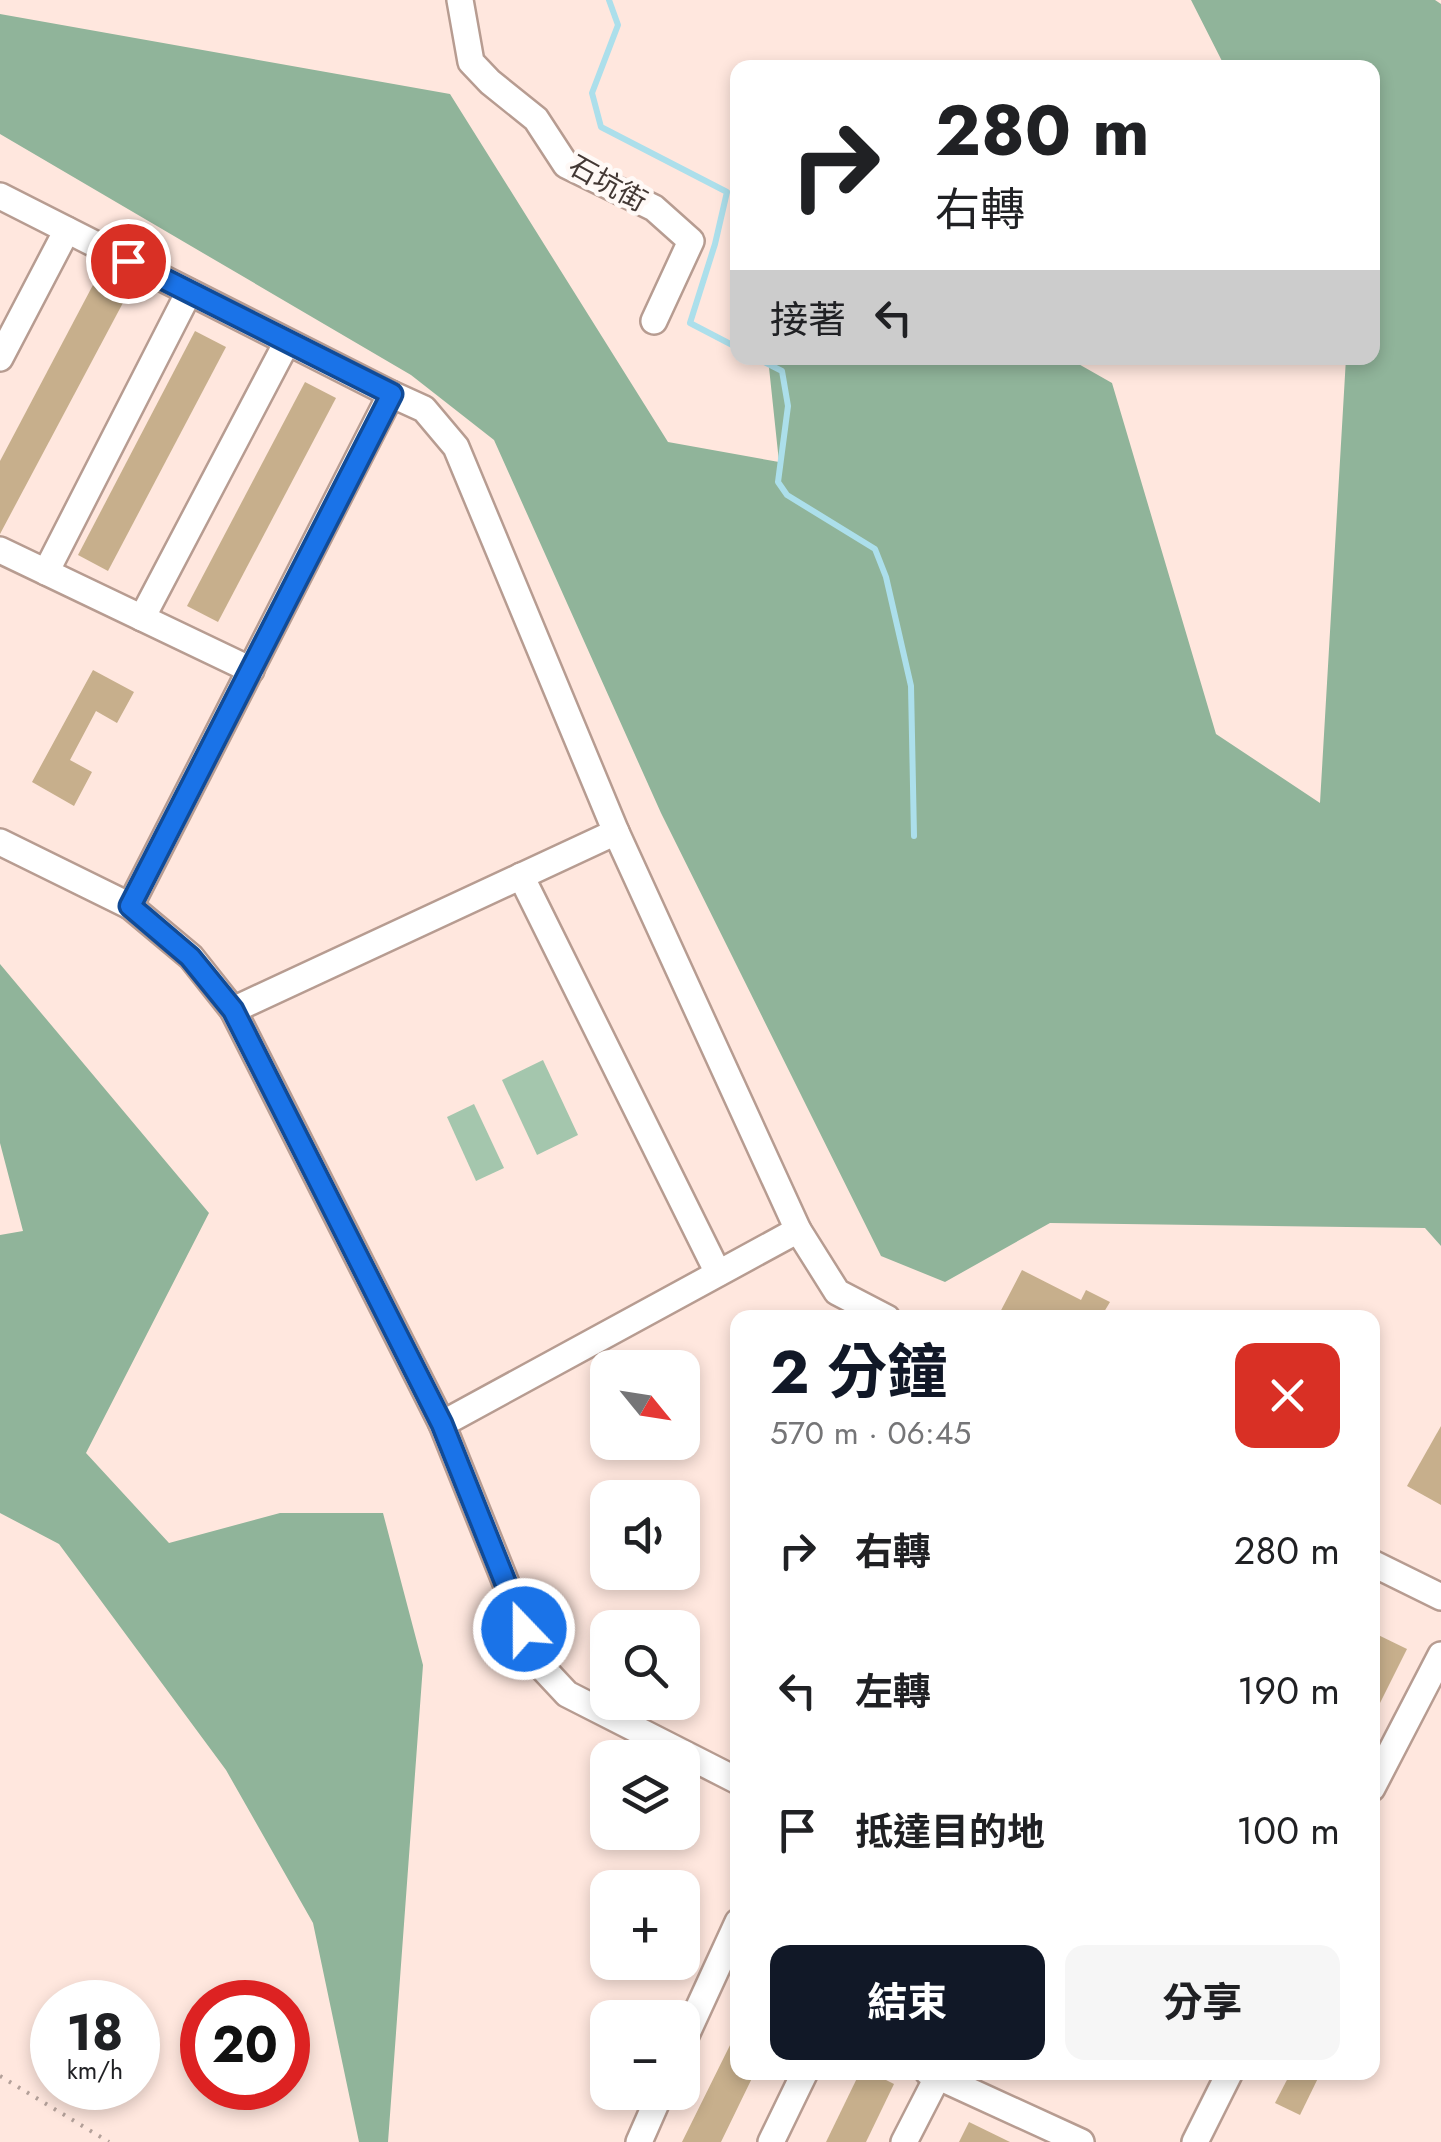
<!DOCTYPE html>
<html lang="zh-TW">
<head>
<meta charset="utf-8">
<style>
	body { margin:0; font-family:Jost,"Noto Sans TC",sans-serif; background:#f6f6f6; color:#202124; height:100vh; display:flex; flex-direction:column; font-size:38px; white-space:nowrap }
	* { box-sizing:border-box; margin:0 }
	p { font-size:32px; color:#757577 }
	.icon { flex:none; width:55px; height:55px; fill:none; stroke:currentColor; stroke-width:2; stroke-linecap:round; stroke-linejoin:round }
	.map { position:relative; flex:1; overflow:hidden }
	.drawer { position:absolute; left:730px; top:1310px; width:650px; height:770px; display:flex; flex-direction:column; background:#fff; border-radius:20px; box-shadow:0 5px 15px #0003 }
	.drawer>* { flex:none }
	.guide { position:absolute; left:730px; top:60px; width:650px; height:305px; border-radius:20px; box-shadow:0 5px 15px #0003; background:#fff; color:#202124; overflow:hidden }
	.needle { width:65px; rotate:120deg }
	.tools { position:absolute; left:590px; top:1350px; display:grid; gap:20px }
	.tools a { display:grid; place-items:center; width:110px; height:110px; border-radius:20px; background:#fff; box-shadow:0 5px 15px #0003; font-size:50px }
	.speed { position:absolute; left:30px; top:1980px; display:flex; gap:20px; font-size:50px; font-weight:700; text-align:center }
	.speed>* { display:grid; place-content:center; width:130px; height:130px; border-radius:50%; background:#fff; box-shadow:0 5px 15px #0003; line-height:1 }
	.speed small { font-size:25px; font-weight:400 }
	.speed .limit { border:15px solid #d22; background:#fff; color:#111 }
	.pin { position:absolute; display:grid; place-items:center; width:85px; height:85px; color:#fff; margin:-42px; border:5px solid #fff; border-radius:50%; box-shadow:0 2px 10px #0007 }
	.me { position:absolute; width:110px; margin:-55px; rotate:338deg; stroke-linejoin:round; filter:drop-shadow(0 0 8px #0008) }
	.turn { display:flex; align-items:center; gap:35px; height:210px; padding:0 40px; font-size:45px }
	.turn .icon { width:130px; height:130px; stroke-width:2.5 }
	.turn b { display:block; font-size:70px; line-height:85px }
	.then { display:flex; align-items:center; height:95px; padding:0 40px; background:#0003; gap:20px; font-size:38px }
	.round { display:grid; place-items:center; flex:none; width:105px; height:105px; border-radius:20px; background:#f6f6f6 }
	.headline { display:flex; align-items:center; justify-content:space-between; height:170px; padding:0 40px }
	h1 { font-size:60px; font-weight:700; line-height:75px; color:#111827 }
	.cta { display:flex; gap:20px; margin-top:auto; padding:20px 40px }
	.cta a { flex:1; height:115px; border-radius:20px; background:#111827; color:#fff; font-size:40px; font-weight:700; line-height:115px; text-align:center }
	.cta a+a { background:#f6f6f6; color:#202124 }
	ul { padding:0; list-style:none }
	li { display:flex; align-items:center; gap:30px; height:140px; padding:0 40px }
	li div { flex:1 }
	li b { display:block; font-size:38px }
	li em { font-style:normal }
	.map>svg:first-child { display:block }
</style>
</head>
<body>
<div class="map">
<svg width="1441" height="2142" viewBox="0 0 1441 2142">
	<rect width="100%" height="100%" fill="#ffe7de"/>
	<g fill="#a4c6ad">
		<path d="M543 1060 578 1135 537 1155 502 1080Z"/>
		<path d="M474 1104 504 1168 476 1181 447 1117Z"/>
	</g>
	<g fill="#90b49a">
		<path d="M1191 0H1435L1441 4V1246L1425 1228 1050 1223 945 1282 881 1256 661 813 494 440 411 375 0 134V14L450 94 668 442 779 462 768 358H1068L1112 383 1216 734 1320 803 1346 358H1372V68L1225 67Z"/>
		<path d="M0 964 209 1213 86 1453 169 1543 280 1513H383L423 1665 388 2142H359L313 1923 226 1770 59 1544 0 1513V1235L23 1231 0 1143Z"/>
	</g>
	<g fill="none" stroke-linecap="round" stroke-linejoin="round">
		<g stroke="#acdfeb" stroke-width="6">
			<path d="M609 0 618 25 592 93 601 127 727 192 715 244 690 323 738 348"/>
			<path d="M756 358 782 371 788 406 778 482 787 495 875 549 886 577 911 686 914 836"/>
		</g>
	</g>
	<g fill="#c7af8c">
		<path d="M94 283 125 299 0 534V461Z"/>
		<path d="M195 331 226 347 108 571 78 555Z"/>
		<path d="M305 382 336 398 218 622 187 606Z"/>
		<path d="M93 670 134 692 117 723 96 711 70 760 92 772 74 806 32 782Z"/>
		<path d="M1022 1270 1081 1300 1086 1290 1110 1302 1104 1312 1115 1318H997Z"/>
		<path d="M1441 1426V1505L1407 1486Z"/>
		<path d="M1372 1632 1407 1649 1372 1719Z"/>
		<path d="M738 2029V2072H755L721 2142H682Z"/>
		<path d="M860 2072H870L894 2084 866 2142H826Z"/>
		<path d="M1291 2072H1321L1300 2115 1275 2103Z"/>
		<path d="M969 2122 1010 2142H959Z"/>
	</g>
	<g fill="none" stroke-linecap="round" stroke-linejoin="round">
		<defs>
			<g id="minor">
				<path d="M460 0 471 62 490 82 536 119 566 165 654 208 691 241 654 321"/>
				<path d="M0 196 391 394 130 906"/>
				<path d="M0 358 67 230"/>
				<path d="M0 550 251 670"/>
				<path d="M46 572 189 292"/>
				<path d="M142 618 287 342"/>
				<path d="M616 832 798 1230 837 1292 887 1318"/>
				<path d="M0 842 130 906 191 957 233 1010 442 1424 538 1663 567 1694 738 1781"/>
				<path d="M521 876 718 1273"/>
				<path d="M233 1010 616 832 456 447 424 409 391 394"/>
				<path d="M442 1424 798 1230"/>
				<path d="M1372 1563 1441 1597"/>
				<path d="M1372 1788 1441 1655"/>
				<path d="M682 2044 738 1922"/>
				<path d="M928 2072 1081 2142"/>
				<path d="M639 2142 661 2092"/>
				<path d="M771 2142 805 2072"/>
				<path d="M904 2142 940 2072"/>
				<path d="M1195 2142 1230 2072"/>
			</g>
		</defs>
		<use href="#minor" stroke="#b79c91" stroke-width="30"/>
		<path stroke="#b3a099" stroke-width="4" stroke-dasharray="2.5 8" stroke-linecap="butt" d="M0 2076 109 2142"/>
		<use href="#minor" stroke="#fff" stroke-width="25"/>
	</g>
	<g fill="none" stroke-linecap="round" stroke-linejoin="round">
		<defs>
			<path id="route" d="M128 261 392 394 130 906 190 957 233 1010 442 1424 524 1629"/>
		</defs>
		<use href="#route" stroke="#114b97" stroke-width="25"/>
		<use href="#route" stroke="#1a73e8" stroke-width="18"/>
	</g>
	<g text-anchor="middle" stroke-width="9" stroke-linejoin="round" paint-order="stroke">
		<g font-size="28" fill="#433834" stroke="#fff9f6">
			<text transform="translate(608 183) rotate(29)" y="10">石坑街</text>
		</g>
	</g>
</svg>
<div class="tools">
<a><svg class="needle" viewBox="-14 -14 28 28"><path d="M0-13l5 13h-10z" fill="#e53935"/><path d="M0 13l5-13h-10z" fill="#757577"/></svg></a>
<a><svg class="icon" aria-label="sound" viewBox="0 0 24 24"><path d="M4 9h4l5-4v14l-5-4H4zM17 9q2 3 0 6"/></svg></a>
<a><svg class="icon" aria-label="search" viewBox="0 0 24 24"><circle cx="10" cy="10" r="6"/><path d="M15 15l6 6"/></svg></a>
<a><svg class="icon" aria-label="layers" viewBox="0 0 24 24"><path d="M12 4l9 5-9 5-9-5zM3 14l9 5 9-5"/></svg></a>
<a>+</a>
<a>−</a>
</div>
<div class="speed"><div>18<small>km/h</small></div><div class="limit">20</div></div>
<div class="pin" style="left:128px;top:261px;background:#d93025"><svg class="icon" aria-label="arrive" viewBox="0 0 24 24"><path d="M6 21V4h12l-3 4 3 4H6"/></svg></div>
<svg class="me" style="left:524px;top:1629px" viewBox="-20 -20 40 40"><circle r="17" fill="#1a73e8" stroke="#fff" stroke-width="3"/><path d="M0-11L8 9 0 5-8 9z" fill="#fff"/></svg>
<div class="guide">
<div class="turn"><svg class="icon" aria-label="right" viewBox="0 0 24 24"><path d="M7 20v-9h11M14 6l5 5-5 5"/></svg><div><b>280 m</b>右轉</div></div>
<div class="then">接著<svg class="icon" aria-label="left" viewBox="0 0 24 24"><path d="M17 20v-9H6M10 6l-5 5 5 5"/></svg></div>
</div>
<section class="drawer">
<div class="headline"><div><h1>2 分鐘</h1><p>570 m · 06:45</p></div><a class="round" style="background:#d93025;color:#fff"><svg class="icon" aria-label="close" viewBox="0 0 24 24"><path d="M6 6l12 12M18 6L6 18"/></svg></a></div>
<ul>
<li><svg class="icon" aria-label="right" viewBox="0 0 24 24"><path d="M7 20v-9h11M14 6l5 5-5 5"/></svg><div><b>右轉</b></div><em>280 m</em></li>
<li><svg class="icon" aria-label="left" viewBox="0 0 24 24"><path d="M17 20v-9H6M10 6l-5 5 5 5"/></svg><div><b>左轉</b></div><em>190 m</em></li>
<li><svg class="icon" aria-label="arrive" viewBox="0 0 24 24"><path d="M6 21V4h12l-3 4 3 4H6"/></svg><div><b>抵達目的地</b></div><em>100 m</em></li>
</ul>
<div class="cta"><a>結束</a><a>分享</a></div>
</section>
</div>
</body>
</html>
